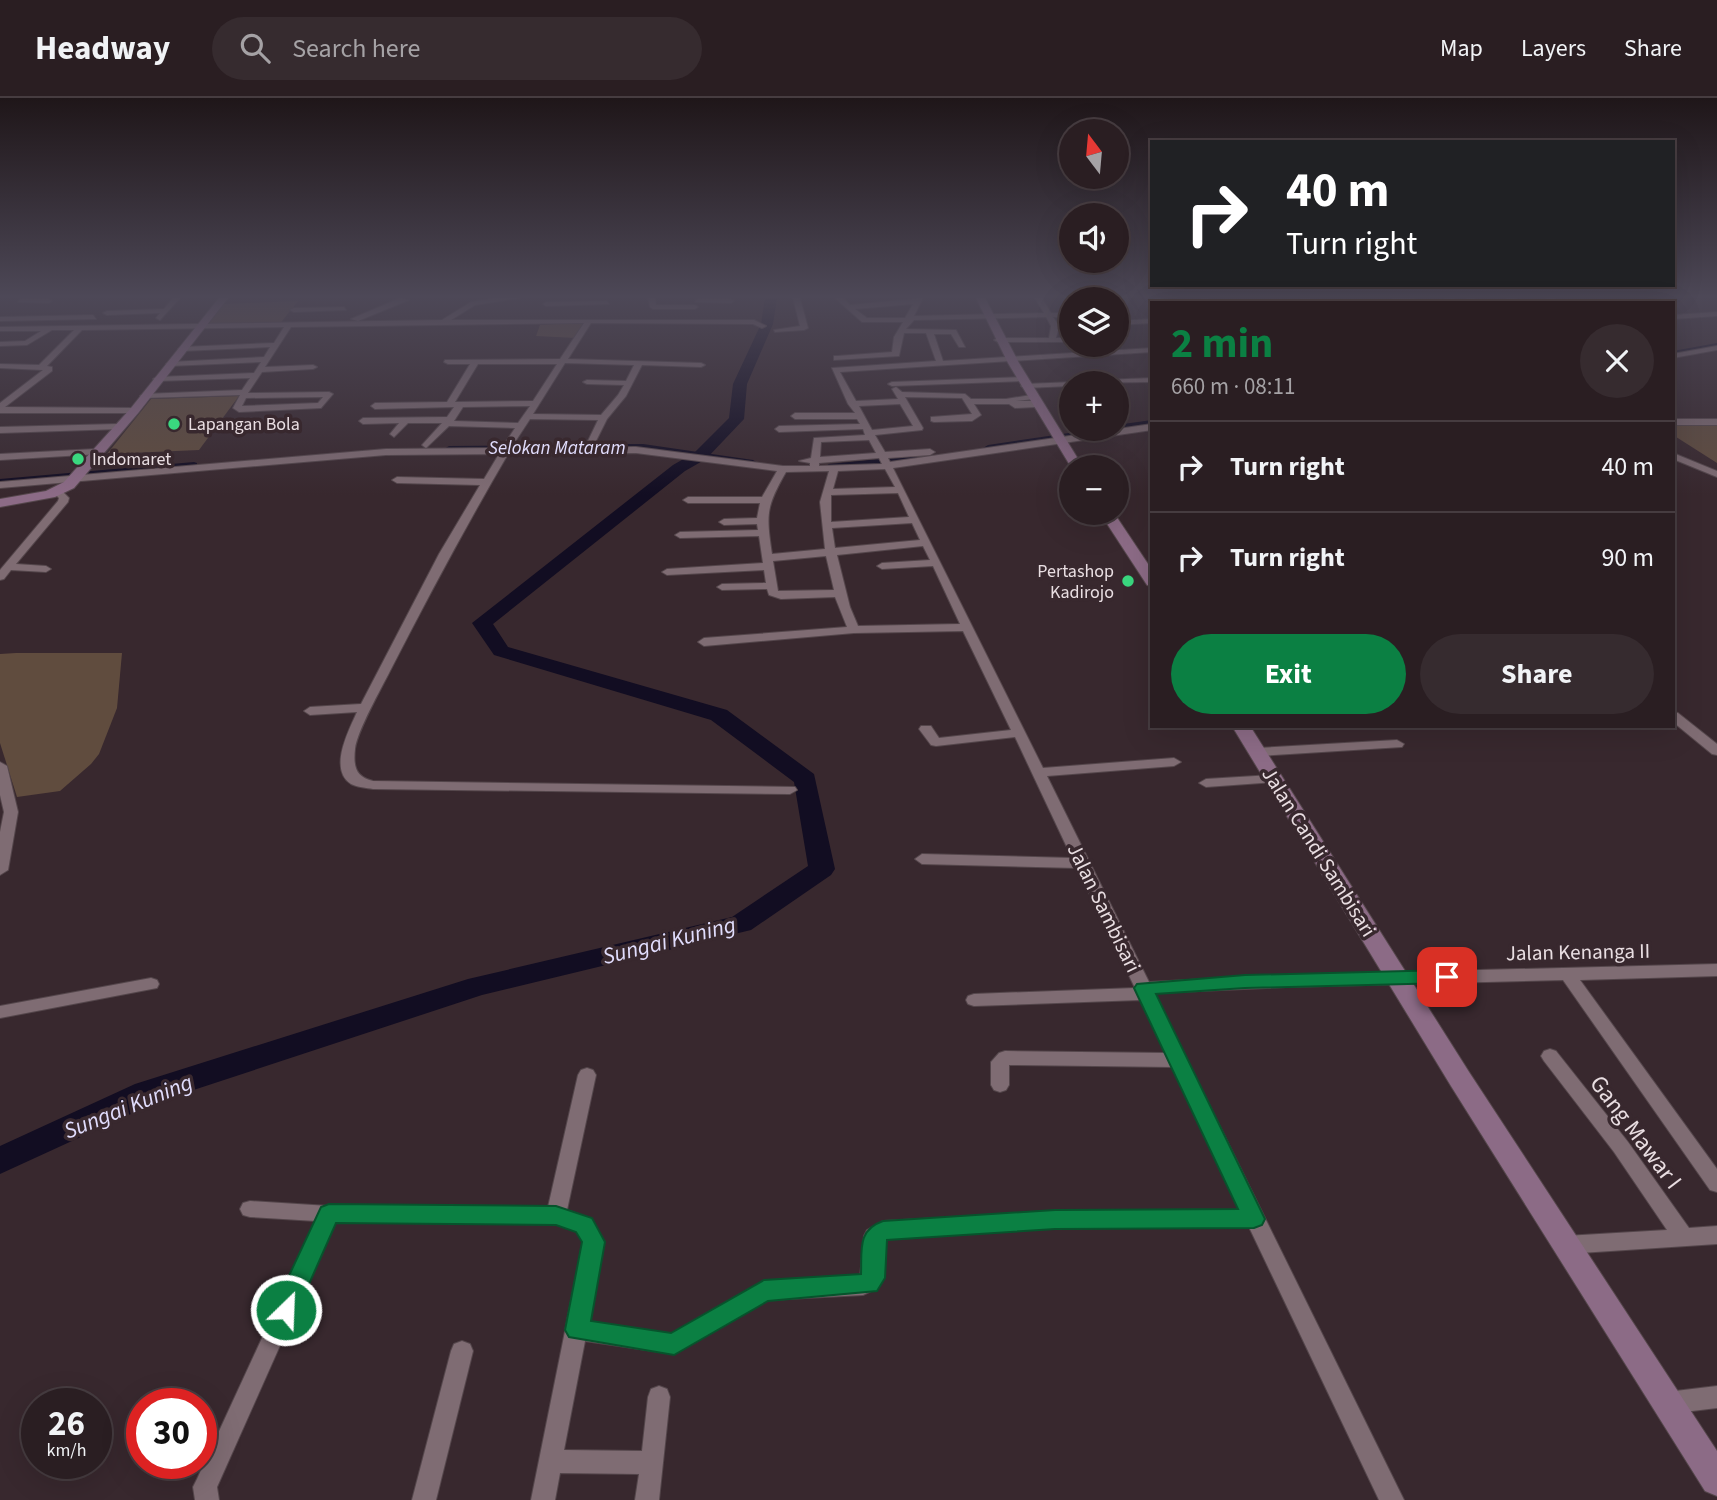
<!DOCTYPE html>
<html lang="en">
<head>
<meta charset="utf-8">
<style>
	body { margin:0; font-family:"Source Sans 3",sans-serif; background:#362b2f; color:#f1f3f6; height:100vh; display:flex; flex-direction:column; font-size:26px; white-space:nowrap }
	* { box-sizing:border-box; margin:0 }
	p { font-size:23px; color:#a5a2a5 }
	.icon { flex:none; width:38px; height:38px; fill:none; stroke:currentColor; stroke-width:2; stroke-linecap:round; stroke-linejoin:round }
	.map { position:relative; flex:1; overflow:hidden }
	.side { position:absolute; left:1150px; top:203px; width:525px; height:427px; display:flex; flex-direction:column; background:#2a1e22; border-radius:0px; box-shadow:0 7px 28px #0002,0 0 0 2px #463c40 }
	.side>* { flex:none }
	.banner { position:absolute; left:1150px; top:42px; width:525px; height:147px; border-radius:0px; box-shadow:0 7px 28px #0002,0 0 0 2px #463c40; background:#202124; color:#fff; overflow:hidden }
	.needle { width:46px; rotate:344deg }
	.tools { position:absolute; left:1059px; top:21px; display:grid; gap:14px }
	.tools a { display:grid; place-items:center; width:70px; height:70px; border-radius:50%; background:#2a1e22; box-shadow:0 7px 28px #0002,0 0 0 2px #463c40; font-size:35px }
	.speed { position:absolute; left:21px; top:1290px; display:flex; gap:14px; font-size:35px; font-weight:700; text-align:center }
	.speed>* { display:grid; place-content:center; width:91px; height:91px; border-radius:50%; background:#2a1e22; box-shadow:0 7px 28px #0002,0 0 0 2px #463c40; line-height:1 }
	.speed small { font-size:18px; font-weight:400 }
	.speed .limit { border:10px solid #d22; background:#fff; color:#111 }
	.pin { position:absolute; display:grid; place-items:center; width:60px; height:60px; color:#fff; margin:-30px; border-radius:14px; box-shadow:0 4px 10px #0006 }
	.me { position:absolute; width:77px; margin:-38px; rotate:24deg; stroke-linejoin:round; filter:drop-shadow(0 0 5px #0008) }
	.turn { display:flex; align-items:center; gap:24px; height:147px; padding:0 21px; font-size:32px }
	.turn .icon { width:91px; height:91px; stroke-width:2.5 }
	.turn b { display:block; font-size:49px; line-height:60px }
	.round { display:grid; place-items:center; flex:none; width:74px; height:74px; border-radius:37px; background:#362b2f }
	.head { display:flex; align-items:center; justify-content:space-between; height:119px; padding:0 21px }
	h1 { font-size:42px; font-weight:700; line-height:52px; color:#0b8043 }
	.primary-button { display:flex; gap:14px; margin-top:auto; padding:14px 21px }
	.primary-button a { flex:1; height:80px; border-radius:42px; background:#0b8043; color:#fff; font-size:28px; font-weight:700; line-height:80px; text-align:center }
	.primary-button a+a { background:#362b2f; color:#f1f3f6 }
	ul { padding:0; list-style:none }
	li { display:flex; align-items:center; gap:21px; height:91px; padding:0 21px; border-top:2px solid #463c40 }
	li div { flex:1 }
	li b { display:block; font-size:26px }
	li em { font-style:normal }
	header { display:flex; align-items:center; gap:42px; box-sizing:border-box; height:98px; padding:0 35px; background:#2a1e22; border-bottom:2px solid #463c40 }
	header strong { font-size:33px }
	nav { display:flex; gap:38px; margin-inline-start:auto; font-size:24px }
	.search { width:490px; height:63px; background:#362b2f; display:flex; align-items:center; gap:18px; box-sizing:border-box; padding:0 24px; border-radius:38px; color:#a5a2a5; font-size:26px }
	.map>svg:first-child { display:block }
</style>
</head>
<body>
<header>
<strong>Headway</strong>
<div class="search"><svg class="icon" aria-label="search" viewBox="0 0 24 24"><circle cx="10" cy="10" r="6"/><path d="M15 15l6 6"/></svg>Search here</div>
<nav><a>Map</a><a>Layers</a><a>Share</a></nav>
</header>
<div class="map">
<svg width="1717" height="1402" viewBox="0 0 1717 1402">
	<rect width="100%" height="100%" fill="#38282e"/>
	<g fill="#604c3e">
		<path d="M298 203 279 227 204 228 222 206Z"/>
		<path d="M585 224 576 240 536 238 540 227Z"/>
		<path d="M239 298 199 352 107 356 151 301Z"/>
		<path d="M1673 326H1717V365L1673 337Z"/>
		<path d="M16 555H122L117 610 99 656 91 666 60 693 17 699 0 645V556Z"/>
	</g>
	<g fill="none" stroke-linecap="round" stroke-linejoin="round">
		<g fill="#120d22" fill-rule="evenodd">
			<path d="M1717 245V249L1673 257V253Z"/>
			<path d="M1152 322V328L988 353 983 350 988 347 1096 331H1116V327Z"/>
			<path d="M620 346H643L753 362 758 365 753 368 643 352 617 351 616 349Z"/>
			<path d="M593 347 596 348V352L449 354 444 351 449 348Z"/>
			<path d="M920 357 925 360 923 362 829 372 824 369 829 366Z"/>
			<path d="M194 364 197 365V369L0 387V381Z"/>
		</g>
		<path fill="#120d22" fill-rule="evenodd" d="M765 200H777L773 226 747 286 744 321 706 361 685 373 493 526 508 549 727 612 814 676 835 771 831 777 751 832 482 897 157 1004 0 1076V1048L135 986 468 881 732 819 808 768 794 684 711 622 494 557 472 525 673 367 694 355 729 320 733 286 761 226Z"/>
		<defs>
			<g id="street">
				<path d="M173 200H180L160 222 156 220 160 215 107 217 103 215 107 213 164 211Z"/>
				<path d="M400 200 409 202 358 223 351 221Z"/>
				<path d="M495 200H520L475 207 451 222H754L766 228 762 230 753 226 591 225 568 261 701 265 705 267 701 269 642 267 626 298 607 321 594 347 587 345 598 322 530 321 511 350 636 349 783 368H810V365L799 363 811 360 814 340 865 337 863 331 779 334 775 331 779 328 860 326 857 321H795L791 318 795 315H855L848 306 832 270 936 263 926 235H904L899 258 834 262V258H837L892 254 894 239 903 224H862L835 200H843L850 207 923 200 914 218 1044 215 1035 200H1042L1051 215H1071V219H1053L1059 228 1056 240H1071V244H998L994 242 998 240H1049L1051 228 1046 219 914 222 906 231 956 232 965 249H959L951 236H934L943 263 1152 250V254L840 274 856 303 898 301 892 291 896 289 902 294 965 296 971 301H1006L1031 297H1034V301L1016 303H1036L1040 306 1036 309 1015 310 1009 306H974L981 317 972 323 934 324 931 323V319L972 316 962 300 905 299 923 330 922 332 875 337 885 354 930 351 935 354 930 357 888 360 890 364 1152 326V332L893 370 1043 670 1174 660 1181 664 1174 668 1047 678 1149 884 1286 877 1717 866V878L1580 882 1717 1071V1094L1710 1092 1563 882 1286 889 1154 895 1404 1402H1379L1249 1129 1055 1130 887 1140 884 1142 882 1183 879 1189 863 1197 767 1202 674 1256 585 1243 564 1352 642 1353 648 1299 651 1291 659 1288 667 1291 670 1299 659 1402H635L639 1376 560 1375 555 1402H531L583 1144 577 1133 556 1125 335 1124 217 1389 219 1402H195L193 1389 197 1381 316 1123 250 1119 243 1117 240 1111 243 1105 250 1103 329 1108 548 1109 578 977 581 972 587 970 593 972 596 977 567 1112 591 1121 603 1144 588 1224 672 1236 764 1184 860 1179 864 1138 867 1132 883 1123 1055 1114 1241 1113 1172 969 1009 967V987L1006 992 1000 994 994 992 991 987V964L999 955 1005 953 1166 955 1140 902 974 908 968 906 966 902 968 898 974 896 1135 890 1077 770 922 766 915 761 922 756 1072 760 1015 639 936 648 931 647 919 631 921 628H931L939 640 1011 632 963 533 854 535 704 548 698 544 704 540 847 529 835 499 781 501 769 497 767 491 722 492 717 489 722 486 766 485 764 472 667 477 662 474 667 471 763 465 759 438 680 440 675 437 680 434 758 432 757 426 724 427 719 424 724 421 757 420 760 405H688L683 402 688 399H762L777 373 636 355 508 356C466 428 428 499 390 573 381 591 357 633 355 651 353 669 356 679 373 683L795 689 797 692 790 696 373 691C367 690 357 689 351 686 328 671 349 632 357 614L310 617 304 613 310 609 361 606 439 456 480 387 397 385 392 382 397 379 484 381 499 356 386 357 0 390V384L386 351 502 350 515 330 449 328 426 350 422 347 442 325H408L394 339 390 336 399 325 363 326 359 323 363 320 447 319 454 309 375 311 371 308 375 305 447 304 470 266H448L444 264 445 262 560 261 584 225 291 229 265 269 313 267 317 269 313 271 262 274 248 295 329 294 333 296 321 310 239 314 233 310 240 297 144 300 140 298 144 296 242 292 250 280 157 283 153 281 157 279 254 275 261 264 170 268 166 266 170 264 264 259 270 249 182 253 178 251 182 249 274 245 284 229 82 232 47 268 52 269V273L5 309 138 310V314L135 315H0V305L43 272 0 270V266L39 267 74 232H52L27 247 0 248V244L25 243 41 233H0V229L442 222 471 204ZM913 206 905 220H867L855 211ZM565 265 634 267 626 283 587 282 583 284 587 286 624 287 618 297 601 317 533 316ZM478 266H557L533 303 455 304ZM323 299 318 305 242 308 246 300ZM900 306 913 328 872 332 859 308ZM530 308 518 325 454 323 463 309ZM869 342 876 355 820 359 821 344ZM879 360 882 366 819 368V365ZM885 371 895 389 833 391 838 373ZM829 373 820 404 825 451 772 456C766 416 766 409 786 374ZM898 395 909 419 831 424V397ZM912 425 920 442 835 450 832 430ZM923 448 930 462 882 465 877 468 882 471 933 468 960 526 858 528 850 509 837 457ZM826 458 834 492 778 493 773 463Z"/>
				<path d="M648 200H655L656 207H695L698 209 695 211H653L650 209Z"/>
				<path d="M793 200H800L808 230 804 232 775 234 774 232 800 228Z"/>
				<rect x="1071" y="200" width="7" height="1"/>
				<path d="M1154 200H1161L1164 205H1157Z"/>
				<path d="M1201 200H1208L1210 205H1203Z"/>
				<path d="M1300 200H1309L1315 205H1306Z"/>
				<path d="M1393 200H1415L1396 203Z"/>
				<path d="M1445 200H1454L1456 203 1452 205Z"/>
				<path d="M1466 200H1474L1479 205H1471Z"/>
				<path d="M1506 200H1515L1520 205H1512Z"/>
				<path d="M1545 200H1554L1560 205H1551Z"/>
				<path d="M20 201H49L52 203 49 205 18 204Z"/>
				<path d="M697 201H731L734 203 731 205 695 204Z"/>
				<path d="M607 203 609 206 546 208 543 206 546 204Z"/>
				<path d="M344 209 346 212 294 214 290 212 294 210Z"/>
				<path d="M1717 214V218L1673 221V217Z"/>
				<path d="M93 217 96 221 0 223V219Z"/>
				<path d="M1152 221V225L1116 227V223Z"/>
				<path d="M1717 248V252L1673 260V256Z"/>
				<path d="M1022 279H1025V283L892 288 888 286 892 284Z"/>
				<path d="M1152 280V284L1075 285 1079 283Z"/>
				<path d="M1074 284 1071 285V288L1025 290 1021 288 1025 286Z"/>
				<rect x="1673" y="321" width="44" height="6"/>
				<path d="M117 326 120 327V331L0 335V329Z"/>
				<path d="M96 351 99 352V356L0 362V356Z"/>
				<path d="M1673 355 1717 373V379L1673 361Z"/>
				<path d="M55 392H61L69 400 68 404 16 466 46 468 51 471 46 474 11 472 4 481 0 482V472L58 403 59 400 53 394Z"/>
				<path d="M1673 614 1678 615 1717 646V657L1712 656 1673 624Z"/>
				<path d="M1397 642 1404 646 1402 649 1258 658 1251 654 1258 650Z"/>
				<path d="M0 664 7 668 18 714 8 772 0 777V734L4 714 0 697Z"/>
				<path d="M1272 677 1279 681 1277 684 1206 689 1199 685 1206 681Z"/>
				<path d="M151 880 157 882 159 886 157 890 0 920V908Z"/>
				<path d="M1550 951 1556 953 1628 1044 1689 1130 1717 1128V1146L1565 1156 1558 1153 1555 1147 1558 1141 1565 1138 1667 1132 1614 1054 1544 963 1541 958 1544 953Z"/>
				<path d="M462 1243 470 1246 473 1253 436 1402H412L451 1253 454 1246Z"/>
				<path d="M1717 1288V1310L1667 1316 1659 1313 1656 1305 1659 1297 1667 1294Z"/>
			</g>
			<g id="secondary">
				<path d="M219 200H228L139 314 74 390 55 399 0 409V401L46 393 64 384 131 310Z"/>
				<path d="M976 200H985L1019 265 1083 369H1071L1008 265Z"/>
				<path d="M1100 415H1114L1152 472V488L1147 487Z"/>
				<path d="M1232 628H1250L1469 974 1717 1353V1398L1705 1393 1451 988Z"/>
			</g>
		</defs>
		<use href="#street" stroke="#54464b" stroke-width="2"/>
		<use href="#secondary" stroke="#54464b" stroke-width="2"/>
		<use href="#street" fill="#7f6c73" fill-rule="evenodd"/>
		<use href="#secondary" fill="#8c6b86" fill-rule="evenodd"/>
	</g>
	<linearGradient id="sky" x2="0" y2="1"><stop stop-color="#1f1619"/><stop offset="0.5" stop-color="#4d4857"/><stop offset="1" stop-color="#4d4857" stop-opacity="0"/></linearGradient>
	<rect width="1717" height="397" fill="url(#sky)"/>
	<path fill="#0b8043" stroke="#07532c" stroke-width="2" d="M1447 872 1456 879 1447 885 1245 890 1156 896 1265 1121 1262 1127 1254 1130 1055 1131 887 1142 885 1180 877 1193 768 1203 674 1257 569 1239 565 1232 582 1144 576 1134 556 1127 336 1125 294 1220 286 1223 277 1220 273 1212 321 1109 329 1106 556 1108 592 1120 605 1144 591 1223 671 1235 764 1182 861 1176C862 1152 857 1132 883 1123L1055 1112 1238 1111 1134 890 1137 886 1245 877Z"/>
	<g fill="#3ad77f" stroke="#38282e" stroke-width="2.5">
		<circle cx="174" cy="326" r="7"/>
		<circle cx="78" cy="361" r="7"/>
		<circle cx="1128" cy="483" r="7"/>
	</g>
	<g text-anchor="middle" stroke-width="7" stroke-linejoin="round" paint-order="stroke">
		<g font-size="18" fill="#e9dee2" stroke="#38282e" text-anchor="start">
			<text x="188" y="332">Lapangan Bola</text>
			<text x="92" y="367">Indomaret</text>
			<text x="1114" y="479" text-anchor="end">Pertashop<tspan x="1114" dy="21">Kadirojo</tspan></text>
		</g>
		<g font-size="19" font-style="italic" fill="#e1ddfd" stroke="#38282e">
			<text x="557" y="356">Selokan Mataram</text>
		</g>
		<g font-size="21" fill="#e9dee2" stroke="#38282e">
			<text transform="translate(1319 754) rotate(58)" y="7">Jalan Candi Sambisari</text>
			<text transform="translate(1104 810) rotate(64)" y="7">Jalan Sambisari</text>
			<text transform="translate(1578 854) rotate(-1)" y="7">Jalan Kenanga II</text>
		</g>
		<g font-size="23" font-style="italic" fill="#e1ddfd" stroke="#38282e">
			<text transform="translate(669 842) rotate(-14)" y="8">Sungai Kuning</text>
			<text transform="translate(128 1008) rotate(-22)" y="8">Sungai Kuning</text>
		</g>
		<g font-size="24" fill="#e9dee2" stroke="#38282e">
			<text transform="translate(1636 1034) rotate(53)" y="8">Gang Mawar I</text>
		</g>
	</g>
</svg>
<div class="tools">
<a><svg class="needle" viewBox="-14 -14 28 28"><path d="M0-13l5 13h-10z" fill="#e53935"/><path d="M0 13l5-13h-10z" fill="#a5a2a5"/></svg></a>
<a><svg class="icon" aria-label="sound" viewBox="0 0 24 24"><path d="M4 9h4l5-4v14l-5-4H4zM17 9q2 3 0 6"/></svg></a>
<a><svg class="icon" aria-label="layers" viewBox="0 0 24 24"><path d="M12 4l9 5-9 5-9-5zM3 14l9 5 9-5"/></svg></a>
<a>+</a>
<a>−</a>
</div>
<div class="speed"><div>26<small>km/h</small></div><div class="limit">30</div></div>
<div class="pin" style="left:1447px;top:879px;background:#d93025"><svg class="icon" aria-label="arrive" viewBox="0 0 24 24"><path d="M6 21V4h12l-3 4 3 4H6"/></svg></div>
<svg class="me" style="left:286px;top:1212px" viewBox="-20 -20 40 40"><circle r="17" fill="#0b8043" stroke="#fff" stroke-width="3"/><path d="M0-11L8 9 0 5-8 9z" fill="#fff"/></svg>
<div class="banner">
<div class="turn"><svg class="icon" aria-label="right" viewBox="0 0 24 24"><path d="M7 20v-9h11M14 6l5 5-5 5"/></svg><div><b>40 m</b>Turn right</div></div>
</div>
<section class="side">
<div class="head"><div><h1>2 min</h1><p>660 m · 08:11</p></div><a class="round"><svg class="icon" aria-label="close" viewBox="0 0 24 24"><path d="M6 6l12 12M18 6L6 18"/></svg></a></div>
<ul>
<li><svg class="icon" aria-label="right" viewBox="0 0 24 24"><path d="M7 20v-9h11M14 6l5 5-5 5"/></svg><div><b>Turn right</b></div><em>40 m</em></li>
<li><svg class="icon" aria-label="right" viewBox="0 0 24 24"><path d="M7 20v-9h11M14 6l5 5-5 5"/></svg><div><b>Turn right</b></div><em>90 m</em></li>
</ul>
<div class="primary-button"><a>Exit</a><a>Share</a></div>
</section>
</div>
</body>
</html>
